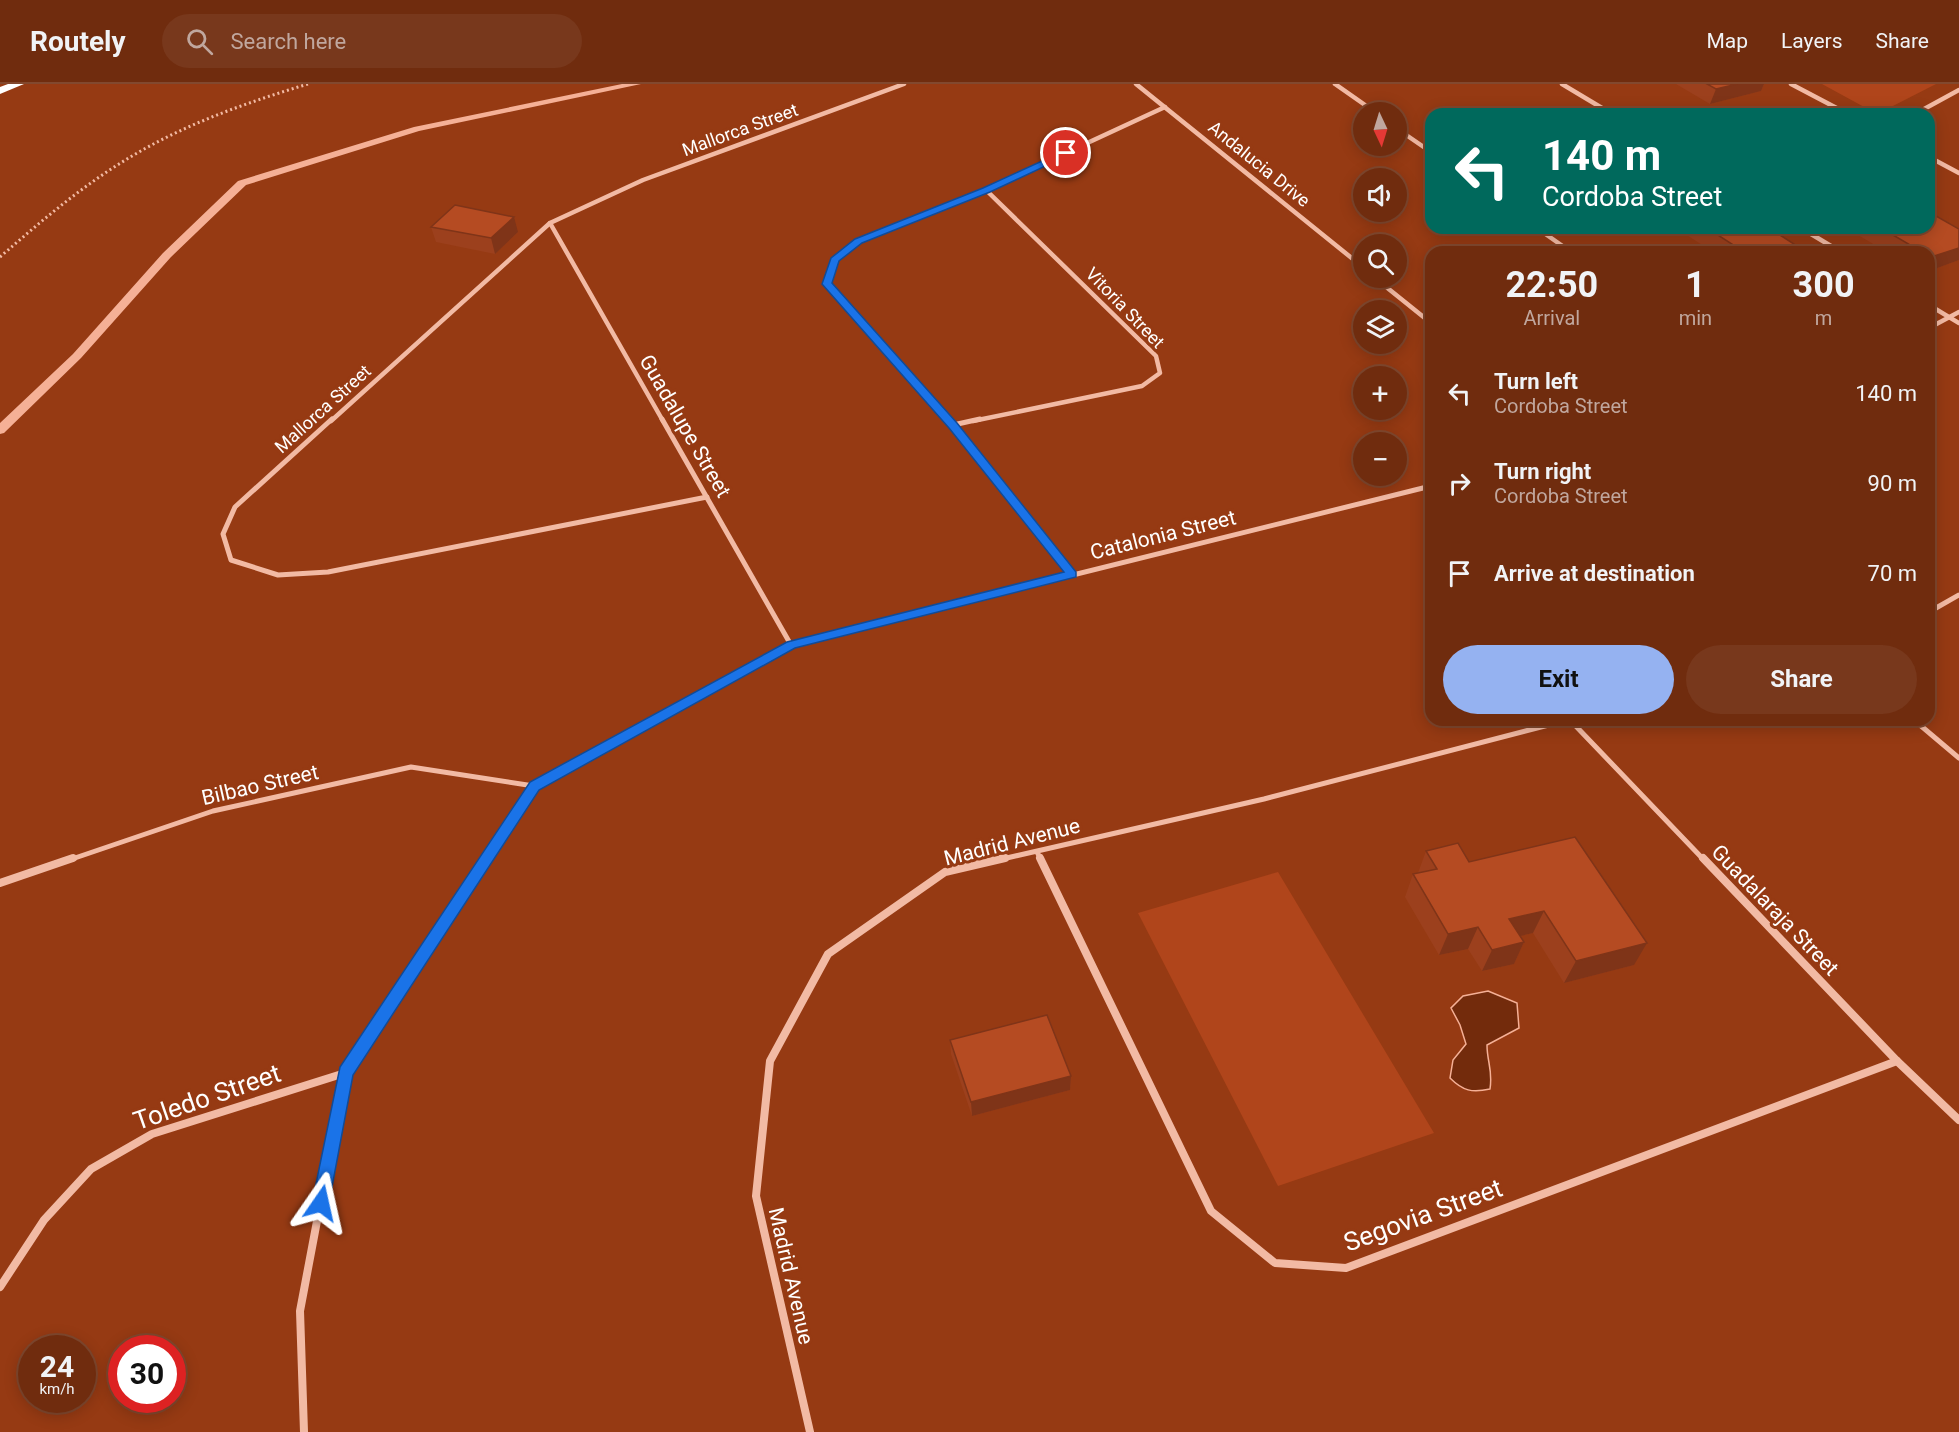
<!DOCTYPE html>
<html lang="en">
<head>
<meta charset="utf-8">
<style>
	body { margin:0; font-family:Roboto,sans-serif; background:#78381c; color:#f1f3f6; height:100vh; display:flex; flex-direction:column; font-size:22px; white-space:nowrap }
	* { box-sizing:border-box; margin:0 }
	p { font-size:20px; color:#c0a79e }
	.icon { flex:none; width:33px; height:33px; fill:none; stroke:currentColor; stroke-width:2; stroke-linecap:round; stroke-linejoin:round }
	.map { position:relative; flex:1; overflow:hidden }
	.sheet { position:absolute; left:1425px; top:162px; width:510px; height:480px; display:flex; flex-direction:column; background:#702c0e; border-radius:18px; box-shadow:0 3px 15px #0003,0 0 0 2px #82482e }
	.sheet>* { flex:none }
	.banner { position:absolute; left:1425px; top:24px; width:510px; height:126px; border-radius:18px; box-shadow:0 3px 15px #0003,0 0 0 2px #82482e; background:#00695c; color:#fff; overflow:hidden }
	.needle { width:39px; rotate:176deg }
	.tools { position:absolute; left:1353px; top:18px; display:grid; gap:12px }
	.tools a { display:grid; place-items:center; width:54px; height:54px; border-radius:50%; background:#702c0e; box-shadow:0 3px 15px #0003,0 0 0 2px #82482e; font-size:30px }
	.speed { position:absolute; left:18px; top:1251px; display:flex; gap:12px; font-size:30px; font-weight:700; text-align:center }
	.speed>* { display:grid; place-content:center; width:78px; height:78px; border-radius:50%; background:#702c0e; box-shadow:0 3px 15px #0003,0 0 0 2px #82482e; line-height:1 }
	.speed small { font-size:15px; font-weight:400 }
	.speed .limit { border:9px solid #d22; background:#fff; color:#111 }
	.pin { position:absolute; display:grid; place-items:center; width:51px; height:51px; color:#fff; margin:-26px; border:3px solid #fff; border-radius:50%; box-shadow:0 2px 6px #0007 }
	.me { position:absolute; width:66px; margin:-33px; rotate:11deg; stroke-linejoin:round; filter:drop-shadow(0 0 4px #0008) }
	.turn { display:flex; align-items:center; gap:21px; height:126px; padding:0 18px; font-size:27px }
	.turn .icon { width:78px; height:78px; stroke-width:2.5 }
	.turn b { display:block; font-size:42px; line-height:51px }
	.eta { display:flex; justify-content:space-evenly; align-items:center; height:102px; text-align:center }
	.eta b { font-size:36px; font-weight:700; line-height:42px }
	.cta { display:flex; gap:12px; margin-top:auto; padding:12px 18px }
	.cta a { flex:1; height:69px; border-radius:36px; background:#95b2f1; color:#111; font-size:24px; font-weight:700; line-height:69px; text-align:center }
	.cta a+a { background:#78381c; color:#f1f3f6 }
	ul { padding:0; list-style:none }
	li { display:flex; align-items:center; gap:18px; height:90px; padding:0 18px }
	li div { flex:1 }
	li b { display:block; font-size:22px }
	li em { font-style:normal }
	header { display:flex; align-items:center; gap:36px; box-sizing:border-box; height:84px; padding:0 30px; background:#702c0e; border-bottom:2px solid #82482e }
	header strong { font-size:28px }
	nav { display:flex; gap:33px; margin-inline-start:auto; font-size:21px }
	.search { width:420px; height:54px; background:#78381c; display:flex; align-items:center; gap:15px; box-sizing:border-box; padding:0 21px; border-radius:33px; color:#c0a79e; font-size:22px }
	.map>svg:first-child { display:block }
</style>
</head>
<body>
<header>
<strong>Routely</strong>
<div class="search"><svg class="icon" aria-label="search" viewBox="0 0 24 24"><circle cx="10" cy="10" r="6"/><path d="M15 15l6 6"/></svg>Search here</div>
<nav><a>Map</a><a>Layers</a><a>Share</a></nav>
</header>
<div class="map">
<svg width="1959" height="1348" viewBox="0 0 1959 1348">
	<rect width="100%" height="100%" fill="#963a13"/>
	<g fill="#b0451b">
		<path d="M1822 0H1936L1887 25 1866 24Z"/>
		<path d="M1278 788 1434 1049 1278 1102 1138 829Z"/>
	</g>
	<path fill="#732b0c" stroke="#f5b096" stroke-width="1.5" d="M1488 907 1517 919 1519 944 1487 961C1487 978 1493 986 1490 1005 1472 1009 1463 1007 1450 994L1453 976 1466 960 1460 941 1451 924 1463 912Z"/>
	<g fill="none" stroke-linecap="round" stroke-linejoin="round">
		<path fill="#f5b096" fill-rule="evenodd" d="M622 0H641L419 47 246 101 171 173 81 274 4 349 0 350V339L73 270 163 169 238 97 414 43Z"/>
		<path stroke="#f2baa4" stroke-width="3" stroke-dasharray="2 3" stroke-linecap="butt" d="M0 173C38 140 76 107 119 80 177 43 242 20 308 0"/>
		<g stroke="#f2baa4" stroke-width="4.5">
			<path d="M1136 0 1364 184"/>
			<path d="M1335 0 1375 28"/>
			<path d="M1562 0 1612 30"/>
			<path d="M1791 0 1848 30"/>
			<path d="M1915 30 1959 6"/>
			<path d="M1396 44 1431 68"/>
			<path d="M1929 73 1959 89"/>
			<path d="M550 139 663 337"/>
			<path d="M1537 144 1571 168"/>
			<path d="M1801 144 1841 168"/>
			<path d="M1375 194 1431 239"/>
			<path d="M1929 221 1959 239"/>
			<path d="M1929 244 1959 228"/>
			<path d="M331 337 550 139 643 96 904 0"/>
			<path d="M949 337 827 200 835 176 859 157 986 106 1165 23"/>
			<path d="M973 337 1142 302 1160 289 1156 272 986 106"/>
		</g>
		<g stroke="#f2baa4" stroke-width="5">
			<path d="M332 335 235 423 223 450 231 476 278 491 328 488 707 413"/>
			<path d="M662 335 791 561"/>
			<path d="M948 335 1072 491"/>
			<path d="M953 341 980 335"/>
			<path d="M1929 528 1959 511"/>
			<path d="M1570 636 1704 776"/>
			<path d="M1914 636 1959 674"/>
			<path d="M1037 768 1041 776"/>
			<path d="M69 776 213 727 411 683 534 702"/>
			<path d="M485 776 534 702 791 561 1431 402"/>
			<path d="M998 776 1264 715 1568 636"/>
		</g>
		<g stroke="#f2baa4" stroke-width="8">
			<path d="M1040 774 1211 1127 1275 1179 1346 1184 1897 977"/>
			<path d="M1703 774 1897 977 1959 1036"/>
			<path d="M0 799 73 774"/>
			<path d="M0 1203 44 1136 91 1085 152 1050 345 989"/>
			<path d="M304 1348 300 1227 345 989 486 774"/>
			<path d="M810 1348 756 1112 770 977 828 870 945 788 1005 774"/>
		</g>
		<path fill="#fff" fill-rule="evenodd" d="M8 0H24L0 10V3Z"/>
	</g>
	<g fill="#9c401d">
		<path d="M1676 0H1764L1761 7 1710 20Z"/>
		<path d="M431 143 518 148 495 170 436 158Z"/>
		<path d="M1676 144H1769L1791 168H1713Z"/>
		<path d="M1846 144 1959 145V176L1929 187V168H1887Z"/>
		<path d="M1426 767 1469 778 1634 881 1564 899 1533 849 1520 852 1524 858 1514 880 1482 887 1468 865 1439 871 1405 813 1413 790 1418 789Z"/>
		<path d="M950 956 1071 992 1070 1006 972 1032 951 970Z"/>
	</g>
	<g fill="#7f3418">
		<path d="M1737 0H1764L1761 7 1710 20 1716 5Z"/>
		<path d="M514 133 518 148 495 170 491 154Z"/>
		<path d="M1794 160 1791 168H1771Z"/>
		<path d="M1959 164V176L1929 187V178L1931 173Z"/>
		<path d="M1544 827 1533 849 1499 857 1509 835Z"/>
		<path d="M1478 843 1468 865 1439 871 1448 850Z"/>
		<path d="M1524 858 1514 880 1482 887 1492 866Z"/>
		<path d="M1647 859 1634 881 1564 899 1576 877Z"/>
		<path d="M1071 992 1070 1006 972 1032 971 1018Z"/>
	</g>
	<g fill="#b54b22" stroke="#7f3418" stroke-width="1.5">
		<path d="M1707 0H1737L1716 5Z"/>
		<path d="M455 121 514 133 491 154 431 143Z"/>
		<path d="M1929 128 1959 145V164L1931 173 1929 172V168H1922L1881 144H1929Z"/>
		<path d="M1707 144H1769L1794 160 1771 168H1744Z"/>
		<path d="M1575 753 1647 859 1576 877 1544 827 1509 835 1524 858 1492 866 1478 843 1448 850 1413 790 1437 785 1426 767 1458 759 1469 778Z"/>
		<path d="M1047 931 1071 992 971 1018 950 956Z"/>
	</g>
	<path fill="#1a73e8" stroke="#114b97" stroke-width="1.5" d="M1066 66 1070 69 1069 71 990 108 862 159 839 177 832 199 957 339 1076 488V493L795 564 539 706 353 991 329 1119 327 1124 321 1127 315 1124 312 1119 340 983 530 698 787 558 1064 488 949 344 822 200 831 174 855 155 983 104Z"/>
	<g text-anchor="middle" stroke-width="6" stroke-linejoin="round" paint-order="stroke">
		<g font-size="18" fill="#fff" stroke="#963a13">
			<text transform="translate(740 46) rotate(-20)" y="6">Mallorca Street</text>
			<text transform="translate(1259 80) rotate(39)" y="6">Andalucia Drive</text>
			<text transform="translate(1125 224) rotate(46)" y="6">Vitoria Street</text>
			<text transform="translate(323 325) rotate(-42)" y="6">Mallorca Street</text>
		</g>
		<g font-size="21" fill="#fff" stroke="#963a13">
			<text transform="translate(685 342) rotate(60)" y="7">Guadalupe Street</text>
			<text transform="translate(1163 451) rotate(-14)" y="7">Catalonia Street</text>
			<text transform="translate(260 701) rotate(-13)" y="7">Bilbao Street</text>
			<text transform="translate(1012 758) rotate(-14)" y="7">Madrid Avenue</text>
			<text transform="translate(1775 826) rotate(46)" y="7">Guadalaraja Street</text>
			<text transform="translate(791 1192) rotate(77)" y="7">Madrid Avenue</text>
		</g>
		<g font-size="26" fill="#fff" stroke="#963a13">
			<text transform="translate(207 1013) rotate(-19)" y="9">Toledo Street</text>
			<text transform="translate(1423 1131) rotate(-20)" y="9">Segovia Street</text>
		</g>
	</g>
</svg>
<div class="tools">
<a><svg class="needle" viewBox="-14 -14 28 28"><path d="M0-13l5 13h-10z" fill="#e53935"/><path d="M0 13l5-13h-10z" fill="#c0a79e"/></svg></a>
<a><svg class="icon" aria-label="sound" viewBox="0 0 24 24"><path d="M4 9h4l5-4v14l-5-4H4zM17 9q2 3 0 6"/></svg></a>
<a><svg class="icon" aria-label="search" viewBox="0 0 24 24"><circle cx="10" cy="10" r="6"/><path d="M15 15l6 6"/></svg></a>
<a><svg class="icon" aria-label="layers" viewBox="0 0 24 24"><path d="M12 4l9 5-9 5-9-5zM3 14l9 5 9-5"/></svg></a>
<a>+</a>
<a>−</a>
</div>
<div class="speed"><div>24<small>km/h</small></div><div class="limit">30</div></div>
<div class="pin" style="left:1066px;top:69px;background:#d93025"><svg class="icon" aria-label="arrive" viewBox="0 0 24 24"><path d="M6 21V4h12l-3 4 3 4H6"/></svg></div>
<svg class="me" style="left:321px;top:1119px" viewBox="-20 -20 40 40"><path d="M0-17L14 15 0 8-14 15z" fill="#1a73e8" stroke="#fff" stroke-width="4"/></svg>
<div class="banner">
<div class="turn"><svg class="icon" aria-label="left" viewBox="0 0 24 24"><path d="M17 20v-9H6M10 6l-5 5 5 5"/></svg><div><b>140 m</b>Cordoba Street</div></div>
</div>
<section class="sheet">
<div class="eta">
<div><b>22:50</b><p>Arrival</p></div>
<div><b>1</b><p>min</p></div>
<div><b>300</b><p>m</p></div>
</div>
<ul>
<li><svg class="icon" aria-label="left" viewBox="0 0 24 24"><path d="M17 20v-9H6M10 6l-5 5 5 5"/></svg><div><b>Turn left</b><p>Cordoba Street</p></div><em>140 m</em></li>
<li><svg class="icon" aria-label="right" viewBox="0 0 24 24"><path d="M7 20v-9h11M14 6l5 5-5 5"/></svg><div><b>Turn right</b><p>Cordoba Street</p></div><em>90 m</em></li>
<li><svg class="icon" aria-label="arrive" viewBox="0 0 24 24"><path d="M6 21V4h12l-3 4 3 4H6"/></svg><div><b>Arrive at destination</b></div><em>70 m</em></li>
</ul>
<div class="cta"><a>Exit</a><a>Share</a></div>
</section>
</div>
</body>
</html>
